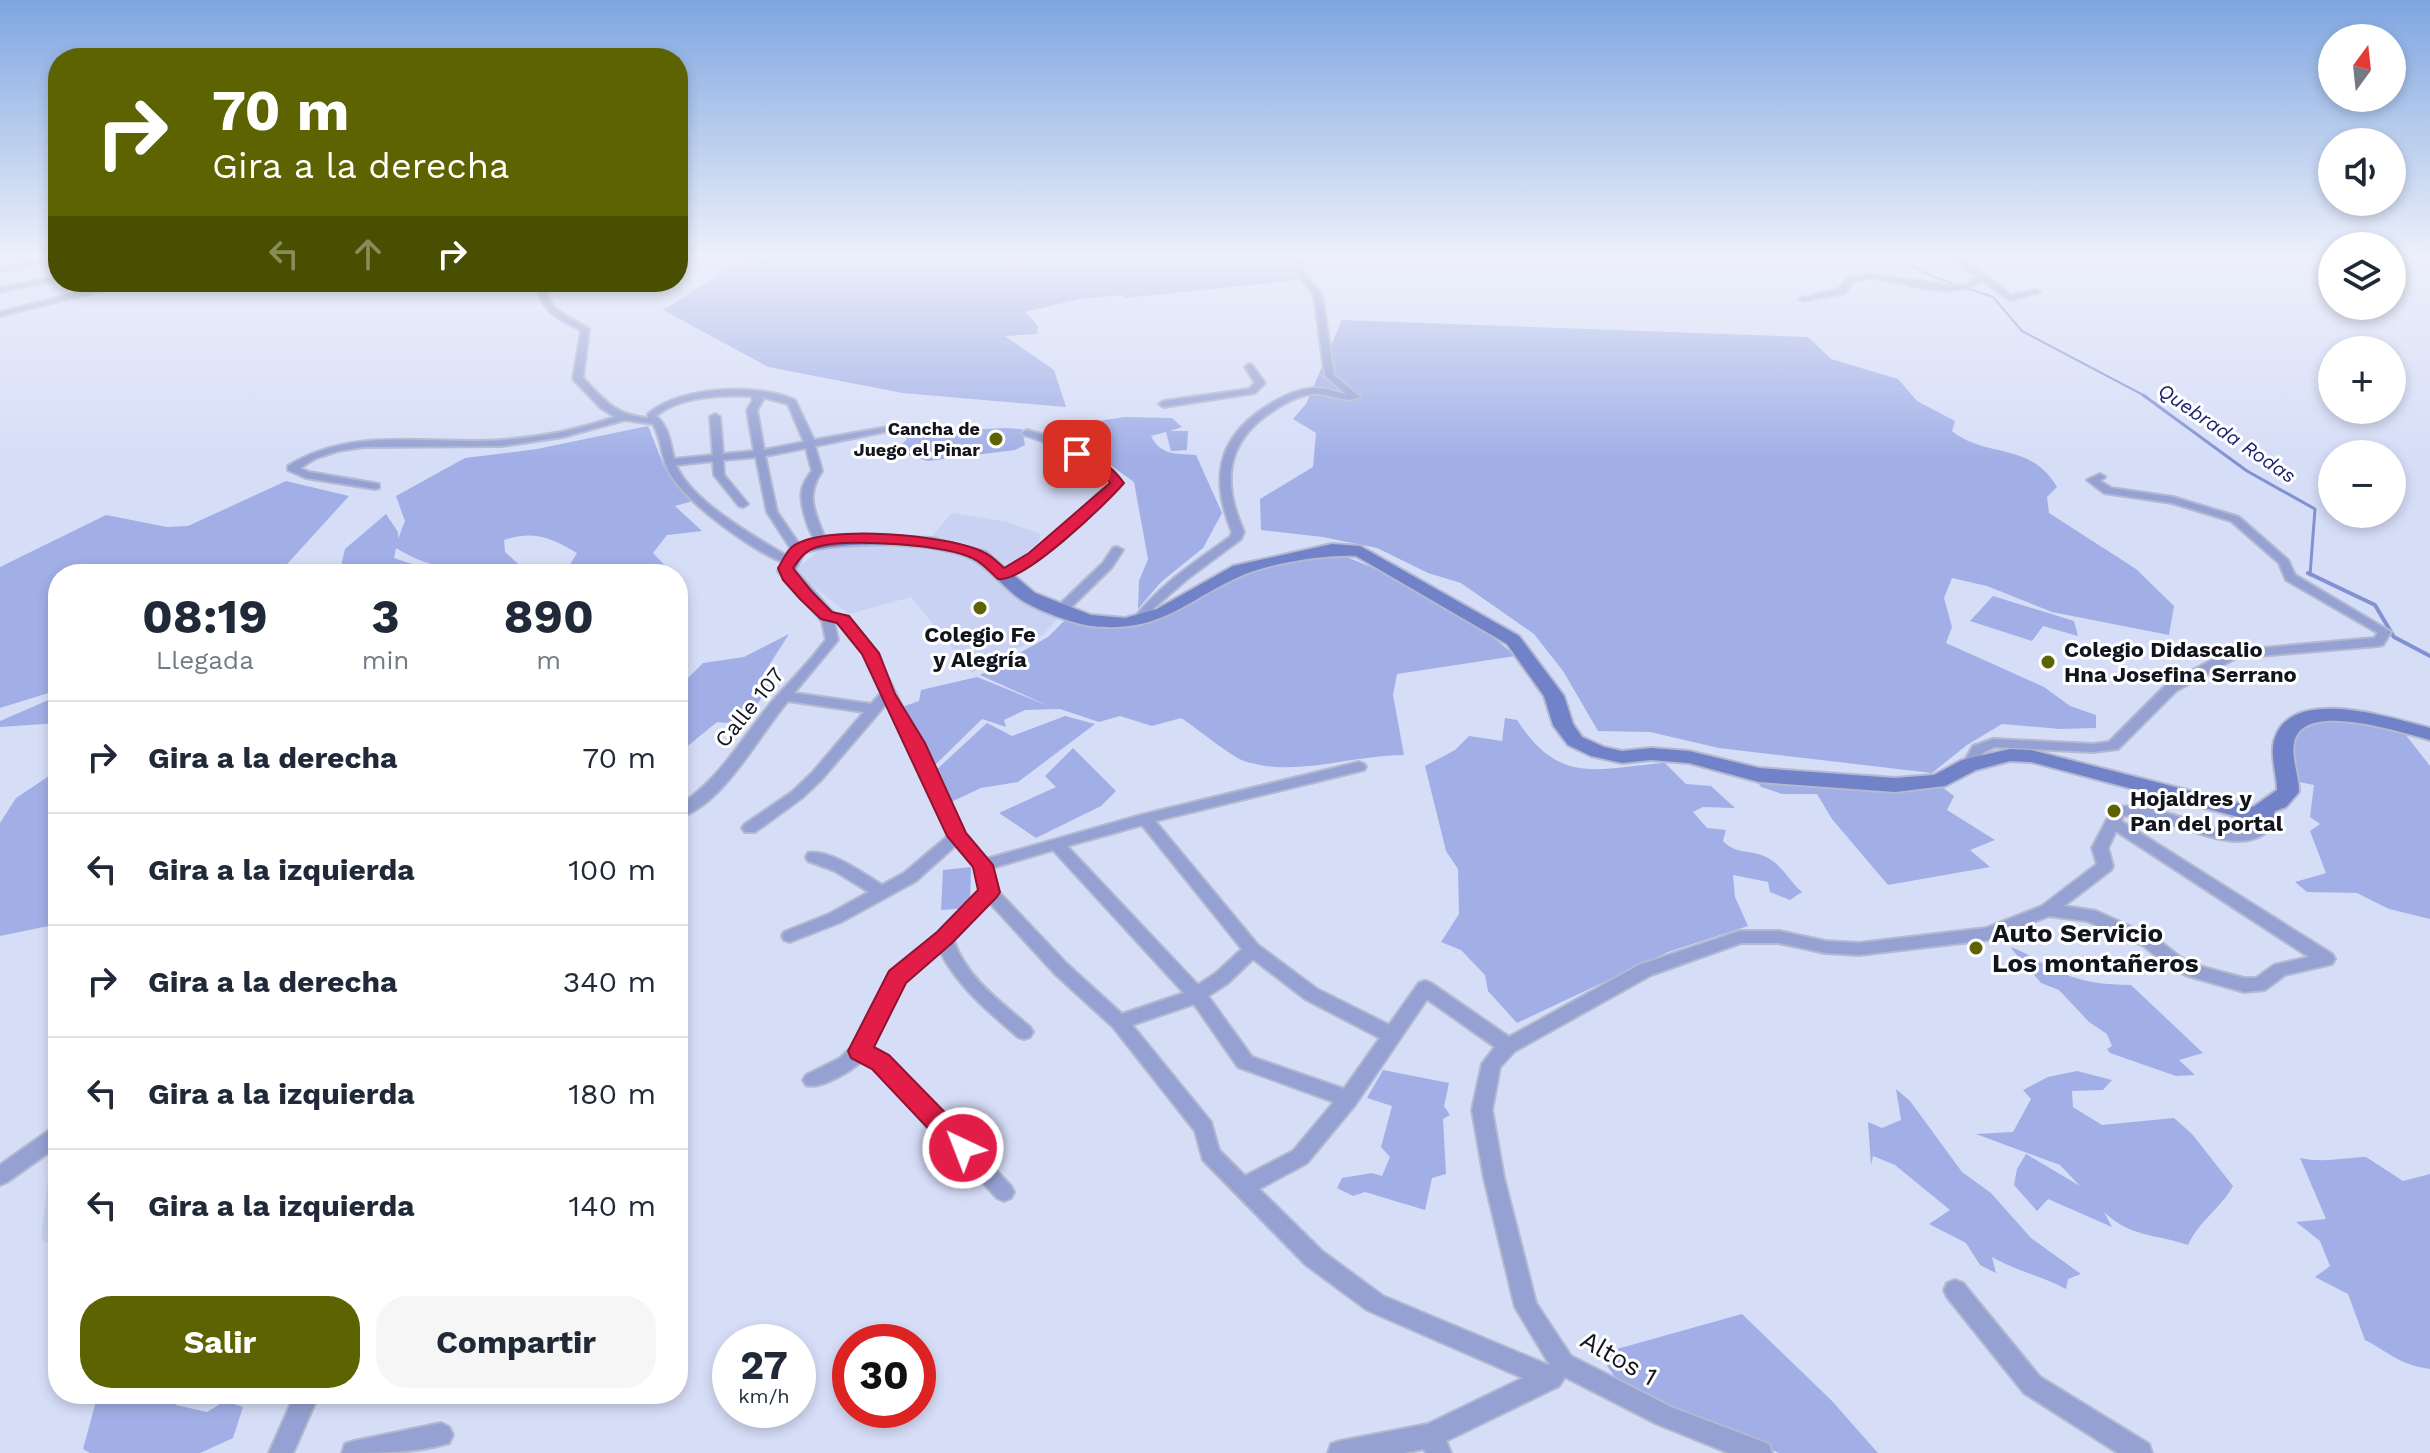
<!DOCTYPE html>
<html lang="es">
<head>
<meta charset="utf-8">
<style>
	body { margin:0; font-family:"Work Sans",sans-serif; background:#f6f6f7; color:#1f2937; height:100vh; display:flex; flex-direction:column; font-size:30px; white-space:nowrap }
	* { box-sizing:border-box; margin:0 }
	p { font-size:26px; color:#747a83 }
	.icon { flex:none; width:44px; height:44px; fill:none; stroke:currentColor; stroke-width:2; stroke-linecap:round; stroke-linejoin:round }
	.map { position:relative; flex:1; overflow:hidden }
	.side { position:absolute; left:48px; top:564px; width:640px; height:840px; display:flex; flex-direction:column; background:#fff; border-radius:32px; box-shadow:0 4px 12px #0003 }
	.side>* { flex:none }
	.banner { position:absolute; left:48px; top:48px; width:640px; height:244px; border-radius:32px; box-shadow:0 4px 12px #0003; background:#5c6300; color:#fff; overflow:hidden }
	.needle { width:52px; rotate:15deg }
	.fabs { position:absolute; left:2318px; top:24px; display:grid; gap:16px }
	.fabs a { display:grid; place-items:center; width:88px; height:88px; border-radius:50%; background:#fff; box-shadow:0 4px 12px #0003; font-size:40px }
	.speed { position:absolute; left:712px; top:1324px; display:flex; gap:16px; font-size:40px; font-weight:700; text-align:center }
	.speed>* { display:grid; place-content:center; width:104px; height:104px; border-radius:50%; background:#fff; box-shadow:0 4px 12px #0003; line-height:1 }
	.speed small { font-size:20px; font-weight:400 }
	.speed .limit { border:12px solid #d22; background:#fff; color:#111 }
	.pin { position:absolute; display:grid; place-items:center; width:68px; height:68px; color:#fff; margin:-34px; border-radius:16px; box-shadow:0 4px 12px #0006 }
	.me { position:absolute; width:88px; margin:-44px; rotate:317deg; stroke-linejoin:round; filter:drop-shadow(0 0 6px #0008) }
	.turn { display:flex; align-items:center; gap:28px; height:168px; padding:0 32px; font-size:36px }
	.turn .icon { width:104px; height:104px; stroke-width:2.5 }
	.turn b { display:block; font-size:56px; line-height:68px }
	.lanes { display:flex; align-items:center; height:76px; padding:0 32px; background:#0003; justify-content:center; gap:40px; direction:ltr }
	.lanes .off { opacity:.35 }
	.eta { display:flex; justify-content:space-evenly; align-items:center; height:136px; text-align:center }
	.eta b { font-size:48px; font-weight:700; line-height:56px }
	.button { display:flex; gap:16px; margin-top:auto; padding:16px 32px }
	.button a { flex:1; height:92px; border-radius:32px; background:#5c6300; color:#fff; font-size:32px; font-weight:700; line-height:92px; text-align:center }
	.button a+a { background:#f6f6f7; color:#1f2937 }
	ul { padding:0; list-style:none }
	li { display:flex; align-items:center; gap:24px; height:112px; padding:0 32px; border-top:2px solid #e0e1e3 }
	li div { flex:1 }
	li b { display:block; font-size:30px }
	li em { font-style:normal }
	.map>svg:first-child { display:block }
</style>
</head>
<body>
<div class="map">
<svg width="2430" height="1453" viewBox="0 0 2430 1453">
	<rect width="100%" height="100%" fill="#d6ddf7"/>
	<g fill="#c9d2f2">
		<path d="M952 513 1007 522 1040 534 1039 542 1011 566 964 543 932 536Z"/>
		<path d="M829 543 933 545 978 560 1022 601 1060 616 1043 635 972 673 911 597 849 614 793 571Z"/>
		<path d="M58 1161V1247L41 1240 50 1166Z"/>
	</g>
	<g fill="#a1afe6">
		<path d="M923 256H1293L1297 280 1126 298 1121 295 1080 299 1025 312 1038 326 1037 334 1005 336 1054 370 1066 407 903 393 768 367 663 310 742 260Z"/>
		<path d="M1342 320 1808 337 1831 359 1898 379 1917 401 1955 421 1952 431C1987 459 2030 441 2057 487L2047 497 2049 513 2136 569 2174 606 2169 635 2052 612 1987 586 1952 578 1944 598 1952 627 1946 643 2044 687 2070 706 2096 715V728L2060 729 2002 724 1967 745 1932 773 1719 748 1650 732 1598 731 1563 671 1534 634 1461 583 1428 573 1377 548 1323 537 1261 530 1260 499 1313 467 1316 433 1293 419 1306 404Z"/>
		<path d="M1125 417 1172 418 1182 427 1170 431H1188L1187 450 1171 451 1166 432 1151 436C1161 456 1175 453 1196 455L1222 513 1203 548 1161 582 1138 609 1139 581 1148 559 1134 482 1105 461V455L1065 426Z"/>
		<path d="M648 426 664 466 693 501 675 506 702 531 667 535 653 553 673 574H575L569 566 577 553C551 538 534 530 504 540L505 552 530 574C482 574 438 574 396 548L394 558 442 574H339L345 549 386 514 398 532V539L405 521 396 496 465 458 537 449Z"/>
		<path d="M1004 428 1022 429 1025 445 1015 450 928 461 895 451 907 439 902 433Z"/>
		<path d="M286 481 349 496 278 574H58V690L0 708V567L106 515 167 527 188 526Z"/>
		<path d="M1334 552C1398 577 1464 609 1515 656L1397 674 1393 695 1404 755C1350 755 1297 778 1244 761 1230 756 1197 728 1181 718L1152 726 1120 716 1099 722 1060 709 1025 710 1004 720 1006 727 982 719 933 767 902 707 919 701 921 690 977 677 1051 707 980 675 1048 637 1069 616 1128 625 1238 572Z"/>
		<path d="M1993 596 2074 621 2078 636 2043 626 2032 641 1970 621Z"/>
		<path d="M789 634 759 681 772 684 742 724 717 722 678 754V688L703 663 744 657Z"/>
		<path d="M58 696V723L0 727V721Z"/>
		<path d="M1065 716 1095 724 1018 782 981 788 951 802 935 771 987 723 1012 736Z"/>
		<path d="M2322 716 2402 730 2430 766V919L2389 909 2357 893 2307 892 2295 882 2326 873 2310 831 2320 824 2310 817 2314 785 2294 781 2292 735Z"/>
		<path d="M1505 718 1517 720C1561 788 1599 767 1665 763L1686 784 1711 786 1735 808 1703 807 1693 812 1707 828 1726 830 1723 841C1737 855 1747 849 1764 856 1781 863 1789 881 1802 892L1790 900 1770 892 1768 882 1733 875 1735 897 1748 926 1668 952 1517 1023 1488 991 1485 975 1461 950 1441 942 1459 914 1458 869 1446 851 1425 766 1455 750 1469 736 1502 741Z"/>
		<path d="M1073 748 1116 791 1101 806 1036 838 999 813 1056 787 1045 776Z"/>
		<path d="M58 770V924L0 936V823L16 798Z"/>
		<path d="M1756 779 1914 791 1942 787 1954 796 1947 810 1995 840 1970 850 1990 867 1888 885 1832 819 1817 794H1782L1761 787Z"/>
		<path d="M971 867 970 908 941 910 943 870Z"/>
		<path d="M2010 947C2027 952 2040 963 2056 970 2079 982 2105 985 2131 985L2203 1053 2179 1060 2195 1075 2176 1076 2110 1053 2107 1049 2112 1046 2107 1034 2089 1022 2059 990 2041 983Z"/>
		<path d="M1383 1070 1449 1083 1444 1106 1450 1115 1443 1119 1446 1174 1432 1178 1425 1210 1365 1192 1353 1196 1337 1188 1342 1178 1372 1173 1382 1176 1390 1157 1381 1147 1392 1106 1367 1098Z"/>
		<path d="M2077 1071 2112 1080 2103 1090 2072 1091 2073 1107 2102 1125 2174 1118 2192 1134 2233 1186C2220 1209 2199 1221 2188 1245 2153 1233 2132 1238 2104 1212L2112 1227 2048 1199 2037 1211 2014 1185 2017 1169 2026 1154 2080 1186 2060 1165 1976 1134 2013 1132 2031 1099 2023 1090 2048 1077Z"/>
		<path d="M1896 1089 1910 1101 1962 1172 1991 1193 2031 1238 2081 1274 2068 1279 2066 1289C2039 1275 2019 1272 1992 1257L1996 1273 1980 1265 1966 1243 1929 1224 1950 1210 1895 1165 1873 1156 1871 1165 1868 1122 1882 1128 1901 1120Z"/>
		<path d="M2366 1157 2403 1181 2430 1174V1369C2398 1364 2392 1354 2365 1340L2348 1294 2315 1277 2330 1266 2320 1241 2296 1222 2326 1219 2300 1158C2323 1163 2342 1158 2366 1157Z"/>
		<path d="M1742 1314 1832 1401 1878 1453H1779L1619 1383 1599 1354Z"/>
		<path d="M98 1394H180L176 1405 207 1412 225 1401 243 1407 233 1438 200 1453H90L83 1449Z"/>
	</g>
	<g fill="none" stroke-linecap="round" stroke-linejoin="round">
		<path stroke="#8191d4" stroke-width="2" d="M1892 256 1934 277 1993 297 2022 331 2147 397"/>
		<path stroke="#8191d4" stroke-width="3" d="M2143 395 2247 471 2315 509 2310 575"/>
		<path stroke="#8191d4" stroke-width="4" d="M2308 573 2375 605 2394 637 2430 656"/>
		<defs>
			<g id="street">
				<path d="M1294 256H1301L1304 273 1322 295 1334 375 1360 397C1345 405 1328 392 1311 394 1297 396 1283 404 1271 412 1225 443 1222 483 1244 532L1241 539 1186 580 1155 607 1142 624H1134L1132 621C1158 586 1195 562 1230 537L1232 532C1211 481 1216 440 1264 408 1279 398 1297 389 1315 388 1326 388 1336 392 1346 394L1325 376 1314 295 1296 273Z"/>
				<path d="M1951 256H1959L2011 295 2036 290 2040 292 2010 300 1982 280C1949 304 1904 280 1868 278L1853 282 1845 293 1803 301 1799 299 1839 289 1848 278 1868 274 1955 286 1967 284 1977 277Z"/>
				<path d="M52 257H55V261L0 271V267Z"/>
				<path d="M58 276V280L0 292V288Z"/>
				<path d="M122 282H136L0 316V312Z"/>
				<path d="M538 282H546C546 314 568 314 589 329L583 378C605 401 615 415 648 418V414C680 386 757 383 795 400L814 440 893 426V430L815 446 822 471C804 497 816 514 826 541L824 543 820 544C809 538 799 502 802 489 804 482 808 476 812 471L806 448 765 456 777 512 803 550 797 553 793 552 767 512 756 457 723 460 724 475 748 504 743 507 739 506 714 475 713 461 676 465C691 502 758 539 792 559L794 561 788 564C755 553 686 503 669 472 661 457 662 439 653 424L625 420 563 437 502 446 363 447 338 451 316 458 300 468 309 472 379 484V488L375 489 306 478 288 470V466C349 429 414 442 481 441 527 440 572 432 615 417L601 408 573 379 581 330C558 319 538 310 538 282ZM751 396 753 400 747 410 754 451 723 454 720 417 715 414 710 417 713 455 674 459C671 444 668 425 656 416 680 396 721 395 751 396ZM761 397 788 404 804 442 764 450 757 410 763 400Z"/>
				<path d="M1249 364 1252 365 1265 383 1255 393 1164 407 1159 404 1164 401 1249 389 1255 383 1245 367Z"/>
				<path d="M1027 430C1060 439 1103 454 1122 483L1039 559 1003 579 997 575 999 572 1031 555 1111 482C1094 457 1052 444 1024 435L1022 433Z"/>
				<path d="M2100 474 2105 477 2100 481 2111 488 2173 497 2239 517 2288 560 2295 575 2391 632 2383 645 2378 646 2236 658 2176 691 2118 749 2093 752 1995 747 1984 752 1974 768H1964L1962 765 1973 746 1993 739 2093 744 2109 742 2166 685 2228 651 2374 638 2378 633 2286 580 2279 563 2231 521 2172 503 2104 493 2087 480Z"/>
				<path d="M1117 547 1123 550 1112 567 1065 613H1057L1055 610 1057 607 1103 563 1113 548Z"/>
				<path d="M827 612 847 617 876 653 964 834 986 859 1145 814 1359 762 1364 764 1366 767 1364 770 1155 821 1258 945 1317 989 1389 1025 1419 983 1425 981 1431 983 1509 1037 1639 965 1740 931H1779L1825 941 1859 943 1986 928 2042 906 2097 864 2092 848 2113 808C2159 797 2218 842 2249 830 2251 829 2257 824 2259 823L2257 817 2260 813H2270L2275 824C2238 869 2170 810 2123 816L2121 821 2332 954 2335 959 2332 964 2285 975 2265 990 2244 992 2188 976 2168 967 2144 946 2087 921 2049 916 1988 940 1859 955 1825 953 1779 943H1741L1651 975 1515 1051 1500 1067 1492 1110 1504 1178 1536 1303 1571 1356 1671 1407 1769 1444 1772 1453H1729L1657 1424 1565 1377 1559 1386 1446 1441 1451 1453H1426L1424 1449 1404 1453H1328L1331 1444 1340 1441 1428 1424 1523 1378 1367 1310 1306 1265 1203 1160 1195 1131 1113 1027 1055 974 989 902 953 939C966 978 1001 1002 1030 1027L1033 1032 1030 1037 1024 1039 1018 1037C988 1011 958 987 940 951L904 981 871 1048 888 1057 1011 1186 1014 1192 1011 1198 1004 1201 997 1198 874 1067 862 1061C851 1071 820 1090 806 1085L803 1080 806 1075 840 1058 853 1046 891 972 938 934 981 891 975 867 956 845 916 881 841 922 790 942 784 940 782 936 784 932 829 914 869 892 835 871 808 861 806 857 808 853C830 849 864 874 882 885L904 873 949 835 887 703 822 779 802 798 755 832H745L742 828 745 824 792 792 812 773 864 712 788 701C758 736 724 804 678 818V806C719 781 741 739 771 703 787 684 806 666 821 646L826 640 821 616ZM834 622 839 623 864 654 882 692 871 704 794 693 838 640ZM1142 825 1242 949 1216 973 1198 985 1067 846ZM2116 831 2309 957 2274 965 2256 978H2244L2199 966 2180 957 2156 938 2096 911 2064 906 2111 870 2113 866 2108 848ZM1053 850 1184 993 1122 1014 1067 964 997 890 992 868ZM1253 959 1305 999 1380 1038 1344 1089 1252 1057 1208 996 1228 983ZM1427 999 1495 1047 1482 1064 1472 1110 1484 1178 1515 1307 1550 1365H1548L1383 1296 1322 1251 1259 1189 1307 1163 1355 1105ZM1194 1004 1238 1067 1334 1102 1293 1151 1245 1176 1219 1150 1211 1122 1132 1025Z"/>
				<path d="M58 1127V1146L7 1182 0 1185V1165L51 1129Z"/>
				<path d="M1955 1280 1963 1283 2040 1377 2149 1444 2152 1453H2118L2024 1393 1947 1297 1944 1290 1947 1283Z"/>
				<path d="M295 1394H319L293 1453H269Z"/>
				<path d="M441 1423 449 1427 453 1435 449 1443C416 1453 378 1453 342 1453L345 1444 354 1441Z"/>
			</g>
			<path id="secondary" d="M820 536 932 538 986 552 1035 593 1091 615 1125 618 1157 609 1233 566 1332 544 1360 546 1519 636 1564 696 1573 724 1582 737 1604 747 1622 751 1651 748 1689 751 1759 768 1895 778 1934 775 1962 760 2010 749 2031 750 2253 807 2277 790C2277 775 2270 756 2274 741 2289 684 2391 718 2430 728V740C2402 733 2302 699 2294 743 2291 758 2299 776 2299 792L2286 807 2275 811 2273 822 2265 824 2031 762 2010 761 1976 770 1945 786 1895 792 1759 782 1689 763 1651 760 1622 763 1591 756 1568 745 1553 725 1544 696 1507 644 1356 556C1327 554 1270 563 1243 575 1185 600 1162 634 1091 626 1071 623 1040 611 1023 601 1006 590 993 572 976 561 946 541 837 540 804 553L795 570 836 616 827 621 821 620 778 571 791 547Z"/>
		</defs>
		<use href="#street" stroke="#b3b9d0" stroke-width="4"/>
		<use href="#secondary" stroke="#b3b9d0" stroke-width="4"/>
		<use href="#street" fill="#95a1d2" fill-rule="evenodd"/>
		<use href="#secondary" fill="#7282c9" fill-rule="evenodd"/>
	</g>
	<linearGradient id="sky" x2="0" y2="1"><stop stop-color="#7fa6e0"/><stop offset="0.56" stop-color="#edf0fb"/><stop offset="1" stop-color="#edf0fb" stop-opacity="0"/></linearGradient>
	<rect width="2430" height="459" fill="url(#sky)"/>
	<path fill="#e11d48" stroke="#92132f" stroke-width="2" d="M1072 451C1092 449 1113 468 1124 483 1106 504 1024 583 998 579 990 572 983 563 974 559 949 545 850 538 821 546 807 549 801 556 793 568L812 592 832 612 849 616 879 653 895 694 925 743 966 833 993 865 1000 892 997 897 952 943 906 983 874 1047 889 1055 972 1140 976 1148 972 1155 963 1159 953 1155 872 1069 851 1058 848 1051 889 971 937 932 978 890 973 867 947 836 862 654 837 623 821 619 800 599 783 580 778 568C782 562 786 552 792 547 821 523 953 535 985 553 992 556 998 563 1004 568L1029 553 1110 483 1104 474 1072 457Z"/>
	<g fill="#5c6300" stroke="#fff" stroke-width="3">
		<circle cx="996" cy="439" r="8"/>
		<circle cx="980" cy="608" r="8"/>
		<circle cx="2048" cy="662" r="8"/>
		<circle cx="2114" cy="811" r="8"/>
		<circle cx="1976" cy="948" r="8"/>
	</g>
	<g text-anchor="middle" stroke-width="6" stroke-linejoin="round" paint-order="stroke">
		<g font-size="18" font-weight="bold" fill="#13151e" stroke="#fff" text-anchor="end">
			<text x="980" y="435">Cancha de<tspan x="980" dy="21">Juego el Pinar</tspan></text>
		</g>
		<g font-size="20" font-style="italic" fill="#1d216e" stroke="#fff">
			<text transform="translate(2227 433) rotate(34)" y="7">Quebrada Rodas</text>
		</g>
		<g font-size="22" font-weight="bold" fill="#13151e" stroke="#fff" text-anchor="start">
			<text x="980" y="642" text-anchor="middle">Colegio Fe<tspan x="980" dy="25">y Alegría</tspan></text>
			<text x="2064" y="657">Colegio Didascalio<tspan x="2064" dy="25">Hna Josefina Serrano</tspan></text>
			<text x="2130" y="806">Hojaldres y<tspan x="2130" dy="25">Pan del portal</tspan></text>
		</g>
		<g font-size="22" fill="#13151e" stroke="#fff">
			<text transform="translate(749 707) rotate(-51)" y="8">Calle 107</text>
		</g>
		<g font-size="26" font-weight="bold" fill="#13151e" stroke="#fff" text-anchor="start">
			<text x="1992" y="942">Auto Servicio<tspan x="1992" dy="30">Los montañeros</tspan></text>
		</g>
		<g font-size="26" fill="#13151e" stroke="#fff">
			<text transform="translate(1619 1358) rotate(30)" y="9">Altos 1</text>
		</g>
	</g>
</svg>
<div class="fabs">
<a><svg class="needle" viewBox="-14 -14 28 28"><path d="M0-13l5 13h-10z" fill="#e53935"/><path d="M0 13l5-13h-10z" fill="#747a83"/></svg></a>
<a><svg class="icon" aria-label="sound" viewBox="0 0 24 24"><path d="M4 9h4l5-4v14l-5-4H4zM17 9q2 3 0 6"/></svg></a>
<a><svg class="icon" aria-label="layers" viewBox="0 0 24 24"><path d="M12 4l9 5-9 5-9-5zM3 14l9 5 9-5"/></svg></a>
<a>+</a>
<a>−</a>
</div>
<div class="speed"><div>27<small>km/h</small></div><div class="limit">30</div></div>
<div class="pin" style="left:1077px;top:454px;background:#d93025"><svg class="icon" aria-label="arrive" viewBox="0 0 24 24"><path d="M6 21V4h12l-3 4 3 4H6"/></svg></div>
<svg class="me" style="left:963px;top:1148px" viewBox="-20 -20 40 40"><circle r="17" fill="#e11d48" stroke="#fff" stroke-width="3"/><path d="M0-11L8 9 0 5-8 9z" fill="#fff"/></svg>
<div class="banner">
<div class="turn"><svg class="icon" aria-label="right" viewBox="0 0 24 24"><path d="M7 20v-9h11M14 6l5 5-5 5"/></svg><div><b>70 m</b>Gira a la derecha</div></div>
<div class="lanes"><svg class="icon off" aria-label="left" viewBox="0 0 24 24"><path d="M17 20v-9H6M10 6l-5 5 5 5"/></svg><svg class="icon off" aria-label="ahead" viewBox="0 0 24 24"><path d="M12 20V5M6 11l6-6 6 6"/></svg><svg class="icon" aria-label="right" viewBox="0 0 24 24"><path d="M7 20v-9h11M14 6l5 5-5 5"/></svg></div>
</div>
<section class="side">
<div class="eta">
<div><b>08:19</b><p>Llegada</p></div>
<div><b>3</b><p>min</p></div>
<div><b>890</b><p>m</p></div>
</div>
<ul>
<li><svg class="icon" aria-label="right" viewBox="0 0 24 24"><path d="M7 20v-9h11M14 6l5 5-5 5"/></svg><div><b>Gira a la derecha</b></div><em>70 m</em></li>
<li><svg class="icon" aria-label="left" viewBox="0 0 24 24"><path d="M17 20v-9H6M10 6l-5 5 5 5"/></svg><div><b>Gira a la izquierda</b></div><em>100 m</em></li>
<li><svg class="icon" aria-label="right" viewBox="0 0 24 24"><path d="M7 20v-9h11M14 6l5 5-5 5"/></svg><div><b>Gira a la derecha</b></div><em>340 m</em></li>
<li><svg class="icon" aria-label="left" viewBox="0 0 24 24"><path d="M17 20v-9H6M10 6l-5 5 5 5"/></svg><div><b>Gira a la izquierda</b></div><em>180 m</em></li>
<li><svg class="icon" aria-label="left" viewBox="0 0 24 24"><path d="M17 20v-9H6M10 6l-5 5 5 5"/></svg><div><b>Gira a la izquierda</b></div><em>140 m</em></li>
</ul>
<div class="button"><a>Salir</a><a>Compartir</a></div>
</section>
</div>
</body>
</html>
